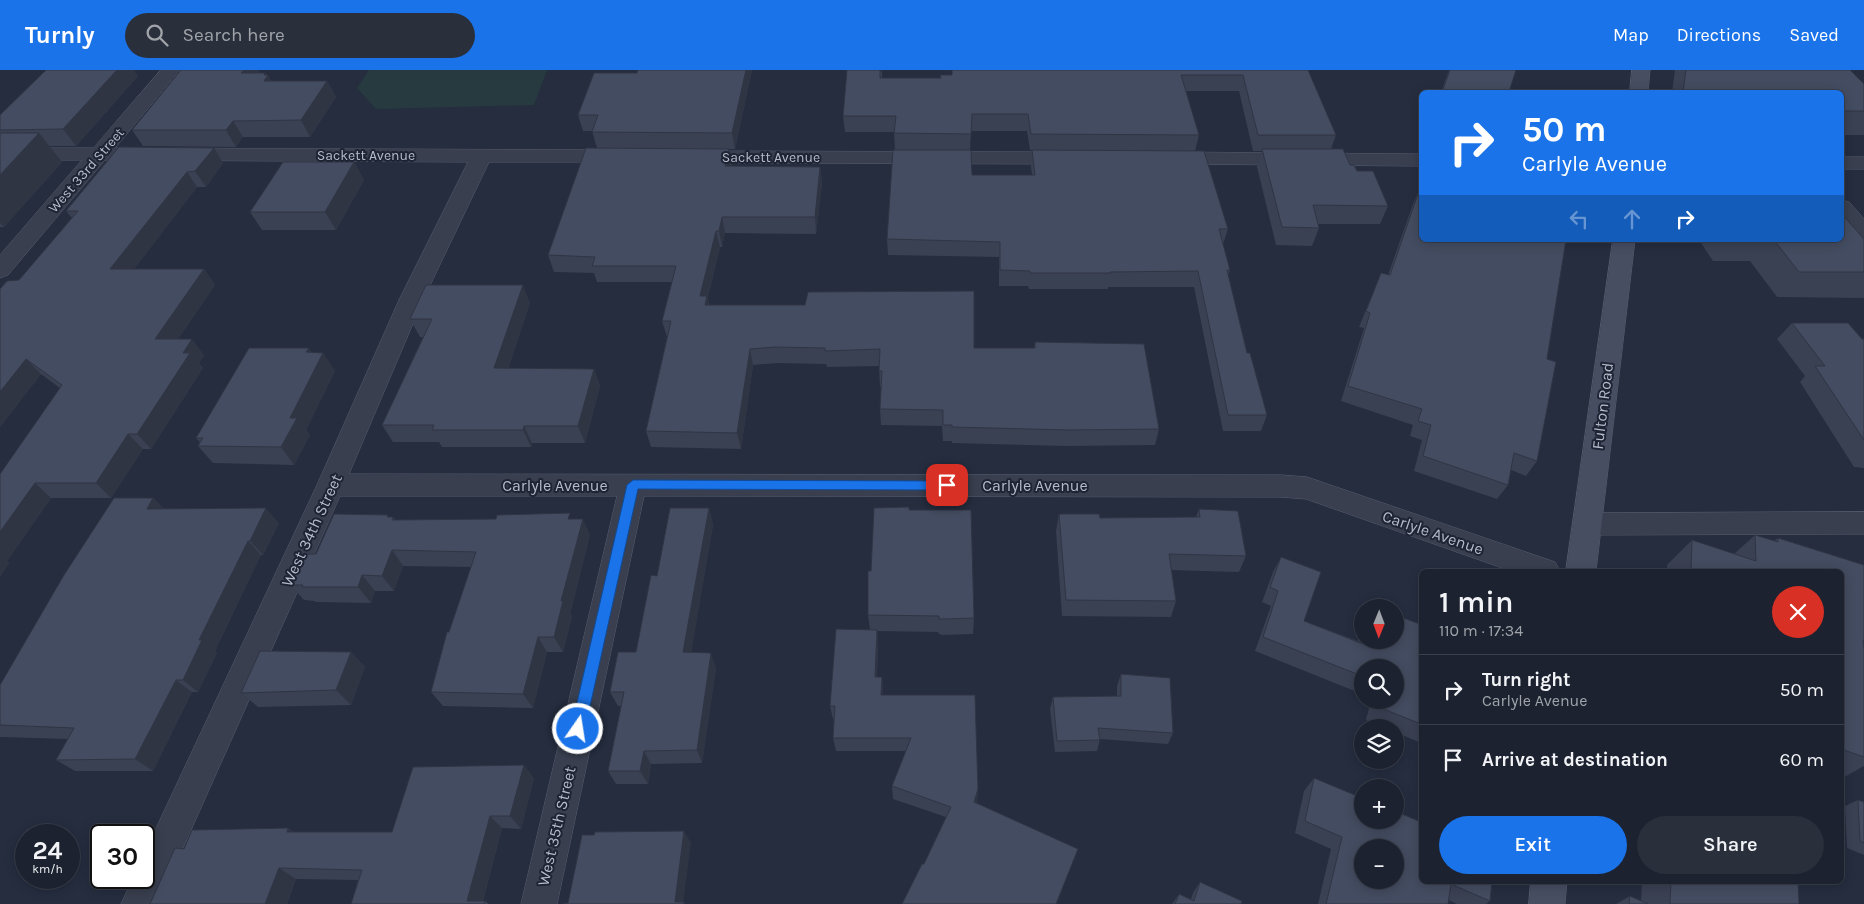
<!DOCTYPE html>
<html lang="en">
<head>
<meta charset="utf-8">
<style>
	body { margin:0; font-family:Karla,sans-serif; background:#292f3b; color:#f1f3f6; height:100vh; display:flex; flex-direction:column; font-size:19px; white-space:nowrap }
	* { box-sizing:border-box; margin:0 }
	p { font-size:16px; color:#a0a4aa }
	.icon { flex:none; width:28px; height:28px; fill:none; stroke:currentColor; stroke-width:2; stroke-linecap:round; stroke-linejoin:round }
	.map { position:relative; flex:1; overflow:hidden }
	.sheet { position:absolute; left:1419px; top:499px; width:425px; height:315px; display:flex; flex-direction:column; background:#1c222f; border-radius:8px; box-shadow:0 2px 12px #0003,0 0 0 1px #3a3f4b }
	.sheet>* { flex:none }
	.guide { position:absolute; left:1419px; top:20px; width:425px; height:152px; border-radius:8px; box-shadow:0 2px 12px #0003,0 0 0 1px #3a3f4b; background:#1a73e8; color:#fff; overflow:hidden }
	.needle { width:32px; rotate:181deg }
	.tools { position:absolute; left:1354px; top:529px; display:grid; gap:10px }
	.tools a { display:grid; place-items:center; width:50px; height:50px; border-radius:50%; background:#1c222f; box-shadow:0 2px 12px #0003,0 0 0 1px #3a3f4b; font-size:25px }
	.speed { position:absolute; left:15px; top:754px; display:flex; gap:10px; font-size:25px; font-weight:700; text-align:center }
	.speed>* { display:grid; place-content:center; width:65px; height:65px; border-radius:50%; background:#1c222f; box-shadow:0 2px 12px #0003,0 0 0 1px #3a3f4b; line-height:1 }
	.speed small { font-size:12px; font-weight:400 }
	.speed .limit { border:2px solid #111; border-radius:8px; background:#fff; color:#111 }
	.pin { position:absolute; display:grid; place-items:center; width:42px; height:42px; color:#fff; margin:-21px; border-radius:10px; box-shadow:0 2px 8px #0006 }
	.me { position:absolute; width:55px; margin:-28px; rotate:13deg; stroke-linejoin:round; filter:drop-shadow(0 0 4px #0008) }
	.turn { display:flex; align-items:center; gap:18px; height:105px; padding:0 20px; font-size:22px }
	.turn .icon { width:65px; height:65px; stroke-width:2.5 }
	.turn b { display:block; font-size:35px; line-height:42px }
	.lanes { display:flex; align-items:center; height:48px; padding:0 20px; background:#0003; justify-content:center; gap:25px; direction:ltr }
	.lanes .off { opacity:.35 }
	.round { display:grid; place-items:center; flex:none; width:52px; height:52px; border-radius:26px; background:#292f3b }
	.head { display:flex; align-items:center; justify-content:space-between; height:85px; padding:0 20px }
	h1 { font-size:30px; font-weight:600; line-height:38px }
	.action { display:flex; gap:10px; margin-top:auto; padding:10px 20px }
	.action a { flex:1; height:58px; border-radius:30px; background:#1a73e8; color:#fff; font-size:20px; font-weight:600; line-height:58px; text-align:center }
	.action a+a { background:#292f3b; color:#f1f3f6 }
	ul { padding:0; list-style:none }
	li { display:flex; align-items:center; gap:15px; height:70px; padding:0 20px; border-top:1px solid #3a3f4b }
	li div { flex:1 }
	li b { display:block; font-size:19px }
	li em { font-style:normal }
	header { display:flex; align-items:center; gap:30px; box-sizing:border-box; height:70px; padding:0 25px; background:#1a73e8; color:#fff }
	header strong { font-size:24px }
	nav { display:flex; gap:28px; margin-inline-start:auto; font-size:18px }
	.search { width:350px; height:45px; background:#292f3b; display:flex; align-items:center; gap:12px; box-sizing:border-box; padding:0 18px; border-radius:28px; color:#a0a4aa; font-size:19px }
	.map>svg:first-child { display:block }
</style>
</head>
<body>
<header>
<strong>Turnly</strong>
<div class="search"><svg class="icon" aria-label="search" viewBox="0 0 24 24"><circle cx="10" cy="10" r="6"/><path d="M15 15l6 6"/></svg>Search here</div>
<nav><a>Map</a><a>Directions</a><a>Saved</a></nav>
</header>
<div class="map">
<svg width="1864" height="834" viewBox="0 0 1864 834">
	<rect width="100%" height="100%" fill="#252d3f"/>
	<path fill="#273a40" d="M369 0H547L534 35 376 39 357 18Z"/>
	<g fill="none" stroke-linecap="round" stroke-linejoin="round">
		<defs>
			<g id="minor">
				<path d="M161 0H180L115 78 621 80 628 82 631 86 628 90 621 92H489L423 230 349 404 1281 405 1307 407 1555 492 1560 501H1511L1306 429 1281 427 644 426 557 834H521L617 426H340L158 834H121L133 808H144V784L317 415 399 230 468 92 105 90 8 205 0 208V185L82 90H0V78H93Z"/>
				<path d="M694 81 1068 82 1075 84 1078 88 1075 92 1068 94 694 93 687 91 684 87 687 83Z"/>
				<path d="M1169 82 1421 84V96L1169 94 1162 92 1159 88 1162 84Z"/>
				<rect x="1841" y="87" width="23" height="12"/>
				<path d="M1841 130 1849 132 1864 149V169L1856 167 1841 150Z"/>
				<path d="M1864 442V464L1587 465 1577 462 1573 454 1577 446 1587 443Z"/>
			</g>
			<g id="secondary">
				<path d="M1632 0H1650L1648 22H1630Z"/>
				<path d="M1613 170H1635L1596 501H1566Z"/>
				<path d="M1531 811H1567L1565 834H1529Z"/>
			</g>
		</defs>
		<use href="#minor" stroke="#575d6d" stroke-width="1"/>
		<use href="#secondary" stroke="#575d6d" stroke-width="1"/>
		<use href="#minor" fill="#393f4f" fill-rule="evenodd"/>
		<use href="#secondary" fill="#474e62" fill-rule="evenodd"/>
	</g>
	<g fill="#3a4153">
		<path d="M181 0H258L260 3H265L267 5H268L271 11H327L336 27 310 67H243L236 77 143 76 132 60Z"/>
		<path d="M638 0H752L735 79H729L731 96 820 97 822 113 816 164 725 163 722 177H720L708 227 709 235 974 278H1034L1035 272 1159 359 1155 375 1067 376 952 373V371H943L942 356 881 355 880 339 881 317H880L879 296 827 297 826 294 778 293 753 295 741 379 651 377 646 361 667 267 662 251 672 212H597L594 203 554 202 548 185 597 78 592 61H583L578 45 637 3Z"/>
		<path d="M882 0V8H941L1308 0 1336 65 1331 79 1357 101 1388 136 1380 154H1318L1319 158 1312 176 1276 175 1257 97 1262 81H1253L1239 21H1186L1199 65 1195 81 1030 80 1027 61H971L970 80H895L894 62H845L843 46Z"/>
		<path d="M1449 0H1516L1509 22H1441Z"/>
		<path d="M1675 0H1850L1864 14V65H1841V22H1672Z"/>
		<path d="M138 6 76 76H49L62 92 4 157H0V45Z"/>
		<path d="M214 78 223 93 206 117H197L134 199H204L215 215 178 269 204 285 199 293 203 298 151 379H143L111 428H51L7 491 9 493 0 507 60 318 41 304 0 357 19 210 72 148 66 141Z"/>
		<path d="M1032 80 1228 159 1223 174 1230 200 1228 205 1247 283 1267 345 1261 361H1223L1194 217H1108V219H1029L1028 216H999V187L888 185 887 169 972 105H1032L1031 96Z"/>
		<path d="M354 92 364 110 336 160H262L250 142Z"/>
		<path d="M1420 118 1547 289 1537 391 1526 406 1511 400 1508 415 1497 429 1414 401 1422 370 1410 366 1413 355 1341 331 1364 258 1359 257 1381 203 1388 205 1413 134Z"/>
		<path d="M1864 169V228L1777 227 1750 191H1713L1699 170H1841Z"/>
		<path d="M530 233 508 298 594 299 600 316 585 373H532L531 377H442L439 372H393L382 355 423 267H420L410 249Z"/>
		<path d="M1792 253 1864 269V398L1854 397 1800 312 1805 306 1777 269Z"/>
		<path d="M309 278 312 283H323L335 301 306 360 310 365 294 395 213 393 198 376 200 372 196 368Z"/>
		<path d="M153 428 164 439 279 453 263 485H261L215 581 217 583 198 622H192L153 701H75L56 690 68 669 0 667V615Z"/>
		<path d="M709 438 713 455 691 582 716 598 702 693 651 694 648 714H616L608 701 621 636H618L610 622 636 582Z"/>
		<path d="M1199 439 1246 486 1239 502 1171 500 1176 531 1171 547 1062 546 1056 461 1059 444 1100 448 1196 447Z"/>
		<path d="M909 440 974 548 973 564 942 565 939 564 938 562 877 561 878 575 877 607H882L883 625 978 719 977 733 1078 779 1074 790 924 794 946 747 893 729 892 716 906 681H836L833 668 834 649H833L830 636 870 560 868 545 871 501Z"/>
		<path d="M389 447H393L395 450 573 449 590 465 570 544 572 546 563 582H547L533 638 443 636 431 622 449 562 471 497 403 496 394 521H375L371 533 316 532 314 531 304 530 290 515 316 484Z"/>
		<path d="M1755 465 1774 471 1778 468 1864 495V696L1841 709V501H1667V495L1692 470 1734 484Z"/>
		<path d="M1281 487 1304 551 1358 571 1362 554V570H1395L1417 553 1420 550H1421V673L1395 662V658H1384L1366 650 1371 630H1395V598H1362V624L1255 581 1271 536 1262 532 1273 502Z"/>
		<path d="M351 582 365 597 351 635 258 637 241 623Z"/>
		<path d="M1121 604 1173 663 1168 674 1100 669 1097 681 1055 682 1050 639 1053 627 1117 626V616Z"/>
		<path d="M534 708 521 759 502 758 483 831H485L489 834H351L358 810 296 809 287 834H150L184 779 288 758 294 762H392Z"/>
		<path d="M1314 708 1492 811 1490 831 1486 834H1457L1448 830V834H1318L1331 779 1295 763 1304 721Z"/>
		<path d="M1858 730 1864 732V785L1847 778 1845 736Z"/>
		<path d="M1642 811H1798L1799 834H1616L1630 826 1641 831Z"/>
		<path d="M1200 812 1241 834H1172L1179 824 1191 829 1193 823Z"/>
	</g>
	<g fill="#303544">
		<path d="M117 0H134L138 6 76 76 63 59Z"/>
		<path d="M244 0H258L261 6 241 3Z"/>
		<path d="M746 0H752L735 79 732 63Z"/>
		<path d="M265 3 267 7 268 5 277 22 264 11V5Z"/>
		<path d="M327 11 336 27 310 67 301 50Z"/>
		<path d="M233 51 243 67 236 77 226 60Z"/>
		<path d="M39 63 62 92 4 157 0 153V105Z"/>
		<path d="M214 78 223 93 206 117 195 101Z"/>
		<path d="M729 79 732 95 728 112 725 96Z"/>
		<path d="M354 92 364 110 336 160 325 142Z"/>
		<path d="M820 97 822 113 816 164 815 147Z"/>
		<path d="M187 102 197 117 122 215 110 199Z"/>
		<path d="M722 147 725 163 722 177 719 161Z"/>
		<path d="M716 161 720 177 708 227 711 242 709 252 700 226Z"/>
		<path d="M204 199 215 215 168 284 155 269Z"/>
		<path d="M523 215 530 233 503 316 494 298Z"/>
		<path d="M192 269 204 285 199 293 203 298 151 379 137 364 183 283Z"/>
		<path d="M309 278 318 292 323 283 335 301 306 360 310 365 294 395 281 377 306 282Z"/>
		<path d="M750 279 753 295 741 379 737 363Z"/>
		<path d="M26 289 41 304 0 357V322Z"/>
		<path d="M594 299 600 316 585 373 578 356Z"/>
		<path d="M524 356 532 373 531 377 523 360Z"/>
		<path d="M128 364 143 379 111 428 96 413Z"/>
		<path d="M35 413 51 428 7 491 9 493 0 507V462Z"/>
		<path d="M153 428 167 442 147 439Z"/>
		<path d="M266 438 279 453 263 485 250 471Z"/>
		<path d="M709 438 713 455 689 596 683 582Z"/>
		<path d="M583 449 590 465 570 544 572 546 563 582 554 567 561 531Z"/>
		<path d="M248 471 261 485 215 581 217 583 198 622 183 610 199 570Z"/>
		<path d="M392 480 403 496 394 521 382 506Z"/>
		<path d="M362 505 375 521 371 533 358 517Z"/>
		<path d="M877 560 878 575 876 621 875 607Z"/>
		<path d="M538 567 547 582 533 638 523 624Z"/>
		<path d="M351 582 365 597 351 635 336 620Z"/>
		<path d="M711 583 716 598 702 693 697 680Z"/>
		<path d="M882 607 883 621 882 639 881 625Z"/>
		<path d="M176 610 192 622 153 701 135 689Z"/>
		<path d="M644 681 651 694 648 714 640 701Z"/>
		<path d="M524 695 534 708 521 759 510 746Z"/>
		<path d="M978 719 977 731 973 744 974 732Z"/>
		<path d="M490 746 502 758 482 834 467 831Z"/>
		<path d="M288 758 305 770 287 762Z"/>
		<path d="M684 761 691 773 683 834 675 832Z"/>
		<path d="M1078 779 1057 834H1056Z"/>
		<path d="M279 798 296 809 287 834H265Z"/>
	</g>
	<g fill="#444c61" stroke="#303544" fill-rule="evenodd">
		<path d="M46 0H117L63 59 0 60V45Z"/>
		<path d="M181 0H244L241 3H265L264 5H268L264 11H327L301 50 233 51 226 60H132Z"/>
		<path d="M638 0H746L732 63 592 62 598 45H578L594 3H637Z"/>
		<path d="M847 0H880V8H941L940 5H952V0H1308L1336 65H1258L1243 5H1181L1199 65 1031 64 1028 44H972L971 64 894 63 896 46H843Z"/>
		<path d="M1450 0H1516L1509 22H1442Z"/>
		<path d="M1686 0H1850L1864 14V41H1841V22H1683Z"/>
		<path d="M0 63H39L0 105Z"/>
		<path d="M119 77 214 78 195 101 187 102 110 199H204L155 269H192L183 283H190L137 364H128L96 413H35L0 462V404L62 315 26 289 0 322V219L7 211 19 210 78 141H66Z"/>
		<path d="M586 78 729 79 725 96 820 97 815 147H722L719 161H716L700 226H707L705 235H805L808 222 974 221V278H1035V272L1144 274 1159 359 1069 360 952 357V355H943V340L880 339 882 301H879L880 279 825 281V278L775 277 750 279 737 363 646 361 671 251H662L676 196H592L595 187 548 185Z"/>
		<path d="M1262 79H1343L1350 95H1354L1357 101H1373L1388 136 1313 135 1319 158 1282 157Z"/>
		<path d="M893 80H971L972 105H1035L1032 80 1204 81 1228 159H1219L1230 200H1227L1247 283H1250L1267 345H1228L1198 201 1110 202 1111 203H1030V201L1000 200V172L887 169Z"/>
		<path d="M283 92H354L325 142H250Z"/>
		<path d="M1420 118 1421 119V170H1566L1547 289 1556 292 1537 391 1514 383 1508 415 1423 386 1431 355 1418 351 1422 339 1348 316 1370 243 1366 241 1381 203 1390 205Z"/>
		<path d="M1841 143 1864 169V202H1799L1774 170H1841Z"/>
		<path d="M426 215H523L494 298 594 299 578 356H524L523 360H432L434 355H382L432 249H410Z"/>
		<path d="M1792 253H1848L1862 269H1864V370L1815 296H1825Z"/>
		<path d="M249 278H309L306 282 323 283 290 348H297L281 377 198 376 203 368H196Z"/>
		<path d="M114 428H153L147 439 266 438 250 471H248L199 570H202L183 610H176L135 689 56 690 74 658 0 655V615L64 505Z"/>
		<path d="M909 437V440H971L974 548 942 549H939V546L868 545V501H871L874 438Z"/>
		<path d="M670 438H709L683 582 711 583 697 680 644 681 640 701H608L624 622H610L618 582H636L651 505 657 506Z"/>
		<path d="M1199 439 1238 441 1246 486 1169 484 1176 531 1066 530 1059 444H1099L1100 448 1200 447Z"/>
		<path d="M570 443 568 449H583L561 531H563L554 567H538L523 624 431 622 447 562H449L476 482 392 480 382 506 362 505 358 517H302L303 515H290L304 484H316L334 444 388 445 387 447H393L392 450 496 449 497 445Z"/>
		<path d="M1755 465 1778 472V468L1864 495V570H1863L1864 579V687L1841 679V501H1691L1692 470 1756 491Z"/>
		<path d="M1281 487 1321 502 1304 551 1363 574 1364 570H1395V545L1420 554V550H1421V654L1376 636 1378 630H1395V598H1362V606L1263 567 1278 521 1270 517Z"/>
		<path d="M836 559 877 560 875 607H882L881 625H975L978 719 974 732 1078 779 1056 834H902L922 794H924L951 737 892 716 911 668H833L835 636H830Z"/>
		<path d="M260 581 351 582 336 620 241 623Z"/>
		<path d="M1121 604 1170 608 1173 663 1098 658 1100 670 1057 671 1053 627 1121 626Z"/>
		<path d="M524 695 510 746H490L467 831H485L484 834H351L362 800 279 798 265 834H150L175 778 184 779 192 760 288 758 287 762H392L413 697Z"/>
		<path d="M1314 708 1362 728V750H1395V741L1421 752V811H1492L1490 831 1451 814 1448 834H1326L1342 767 1305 751ZM1362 778H1395V810H1362Z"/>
		<path d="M1858 730 1864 732V773L1860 771Z"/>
		<path d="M684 761 675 832H684V834H564V833H568L582 765H594L595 762Z"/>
		<path d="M1671 811H1798L1799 834H1670Z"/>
		<path d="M1200 812 1242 831 1241 834H1175L1179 824 1194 831Z"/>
		<path d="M1630 826 1648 834H1629Z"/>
	</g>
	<path fill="#1a73e8" stroke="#114b97" d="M633 410 947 411 953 415 947 420 638 419 585 659 583 663 578 665 573 663 571 659 627 415Z"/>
	<g text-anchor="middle" stroke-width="4" stroke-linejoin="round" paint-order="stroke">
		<g font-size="14" fill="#b6bbca" stroke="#1e2434">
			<text x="366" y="90">Sackett Avenue</text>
			<text x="771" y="92">Sackett Avenue</text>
			<text transform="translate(86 100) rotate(-49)" y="5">West 33rd Street</text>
		</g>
		<g font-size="16" fill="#b6bbca" stroke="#1e2434">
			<text transform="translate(1602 336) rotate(-83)" y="6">Fulton Road</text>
			<text x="555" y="421">Carlyle Avenue</text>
			<text x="1035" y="421">Carlyle Avenue</text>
			<text transform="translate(311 460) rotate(-65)" y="6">West 34th Street</text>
			<text transform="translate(1433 462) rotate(19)" y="6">Carlyle Avenue</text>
			<text transform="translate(556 756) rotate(-77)" y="6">West 35th Street</text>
		</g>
	</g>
</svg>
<div class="tools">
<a><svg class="needle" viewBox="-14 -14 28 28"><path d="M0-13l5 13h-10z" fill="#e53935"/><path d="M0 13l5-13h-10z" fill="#a0a4aa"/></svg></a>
<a><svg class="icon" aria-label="search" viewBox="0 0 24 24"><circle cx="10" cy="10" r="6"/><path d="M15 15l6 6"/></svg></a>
<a><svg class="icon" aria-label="layers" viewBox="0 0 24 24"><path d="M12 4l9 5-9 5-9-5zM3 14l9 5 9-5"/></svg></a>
<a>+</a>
<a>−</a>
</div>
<div class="speed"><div>24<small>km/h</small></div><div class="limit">30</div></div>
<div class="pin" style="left:947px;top:415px;background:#d93025"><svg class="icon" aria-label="arrive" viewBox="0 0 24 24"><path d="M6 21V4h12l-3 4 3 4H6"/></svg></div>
<svg class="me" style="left:578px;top:659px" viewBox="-20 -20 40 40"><circle r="17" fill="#1a73e8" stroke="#fff" stroke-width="3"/><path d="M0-11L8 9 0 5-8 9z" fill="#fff"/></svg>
<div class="guide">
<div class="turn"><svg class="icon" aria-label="right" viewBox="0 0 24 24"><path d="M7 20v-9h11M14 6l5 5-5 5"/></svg><div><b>50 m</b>Carlyle Avenue</div></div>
<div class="lanes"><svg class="icon off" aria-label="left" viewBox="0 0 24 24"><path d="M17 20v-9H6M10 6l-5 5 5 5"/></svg><svg class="icon off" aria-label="ahead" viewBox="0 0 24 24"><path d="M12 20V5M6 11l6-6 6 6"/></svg><svg class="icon" aria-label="right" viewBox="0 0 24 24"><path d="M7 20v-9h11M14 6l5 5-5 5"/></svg></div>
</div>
<section class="sheet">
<div class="head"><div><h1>1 min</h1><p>110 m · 17:34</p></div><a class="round" style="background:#d93025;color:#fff"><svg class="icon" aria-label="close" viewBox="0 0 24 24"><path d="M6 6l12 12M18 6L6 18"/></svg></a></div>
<ul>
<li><svg class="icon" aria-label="right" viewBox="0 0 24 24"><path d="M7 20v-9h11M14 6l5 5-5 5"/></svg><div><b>Turn right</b><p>Carlyle Avenue</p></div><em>50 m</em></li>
<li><svg class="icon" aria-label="arrive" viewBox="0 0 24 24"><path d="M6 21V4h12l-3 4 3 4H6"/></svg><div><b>Arrive at destination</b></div><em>60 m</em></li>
</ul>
<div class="action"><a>Exit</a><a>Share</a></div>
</section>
</div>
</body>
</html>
